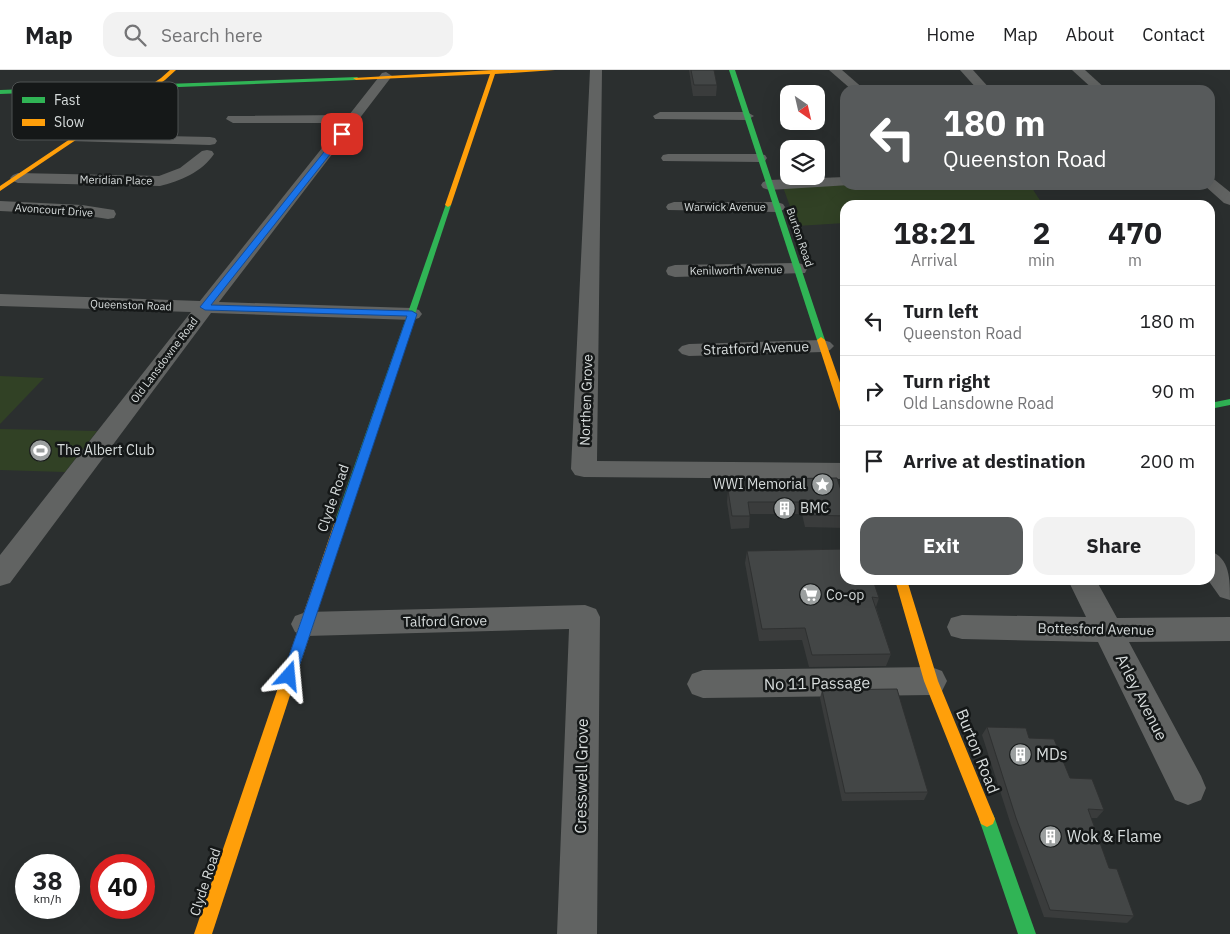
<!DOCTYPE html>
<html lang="en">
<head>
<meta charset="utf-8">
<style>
	body { margin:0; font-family:"IBM Plex Sans",sans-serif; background:#f2f2f2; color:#202124; height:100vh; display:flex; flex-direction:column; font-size:19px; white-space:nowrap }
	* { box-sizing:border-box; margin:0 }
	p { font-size:16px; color:#757577 }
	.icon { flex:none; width:28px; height:28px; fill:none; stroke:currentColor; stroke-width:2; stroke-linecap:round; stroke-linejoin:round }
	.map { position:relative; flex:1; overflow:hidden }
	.drawer { position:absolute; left:840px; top:130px; width:375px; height:385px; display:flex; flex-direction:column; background:#fff; border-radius:15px; box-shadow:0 5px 20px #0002 }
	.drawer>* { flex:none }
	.hud { position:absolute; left:840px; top:15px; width:375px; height:105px; border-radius:15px; box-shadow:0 5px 20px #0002; background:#575a5b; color:#fff; overflow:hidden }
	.needle { width:32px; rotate:146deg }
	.tools { position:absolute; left:780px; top:15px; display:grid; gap:10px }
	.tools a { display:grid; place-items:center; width:45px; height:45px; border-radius:10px; background:#fff; box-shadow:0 5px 20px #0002; font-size:25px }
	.speed { position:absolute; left:15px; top:784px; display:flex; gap:10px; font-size:25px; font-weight:700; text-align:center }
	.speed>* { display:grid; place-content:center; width:65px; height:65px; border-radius:50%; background:#fff; box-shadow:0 5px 20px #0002; line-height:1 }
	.speed small { font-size:12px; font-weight:400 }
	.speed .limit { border:8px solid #d22; background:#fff; color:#111 }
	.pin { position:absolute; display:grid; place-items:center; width:42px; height:42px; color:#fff; margin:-21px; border-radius:10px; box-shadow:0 2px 8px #0006 }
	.me { position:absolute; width:55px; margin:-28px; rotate:18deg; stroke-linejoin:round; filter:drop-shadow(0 0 4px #0008) }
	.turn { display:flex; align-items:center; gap:18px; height:105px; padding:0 20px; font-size:22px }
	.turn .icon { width:65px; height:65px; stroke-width:2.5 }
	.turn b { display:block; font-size:35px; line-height:42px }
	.eta { display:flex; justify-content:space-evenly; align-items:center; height:85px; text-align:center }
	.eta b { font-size:30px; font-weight:700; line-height:35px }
	.action { display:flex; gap:10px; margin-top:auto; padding:10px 20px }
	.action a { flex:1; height:58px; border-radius:15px; background:#575a5b; color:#fff; font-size:20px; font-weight:700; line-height:58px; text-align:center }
	.action a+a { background:#f2f2f2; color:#202124 }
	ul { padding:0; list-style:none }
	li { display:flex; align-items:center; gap:15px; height:70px; padding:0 20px; border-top:1px solid #e0e0e0 }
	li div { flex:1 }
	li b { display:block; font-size:19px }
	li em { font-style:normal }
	header { display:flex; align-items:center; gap:30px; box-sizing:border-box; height:70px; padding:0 25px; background:#fff; border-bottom:1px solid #e0e0e0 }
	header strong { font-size:24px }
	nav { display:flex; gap:28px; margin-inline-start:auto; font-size:18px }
	.search { width:350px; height:45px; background:#f2f2f2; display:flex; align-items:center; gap:12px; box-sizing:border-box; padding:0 18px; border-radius:15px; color:#757577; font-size:19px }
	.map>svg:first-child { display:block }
</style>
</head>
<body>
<header>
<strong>Map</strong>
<div class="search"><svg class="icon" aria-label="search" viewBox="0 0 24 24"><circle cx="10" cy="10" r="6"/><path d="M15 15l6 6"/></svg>Search here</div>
<nav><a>Home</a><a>Map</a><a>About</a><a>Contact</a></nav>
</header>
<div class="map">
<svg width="1230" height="864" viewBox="0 0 1230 864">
	<rect width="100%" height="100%" fill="#2b2f2f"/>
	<g fill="#314125">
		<path d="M845 115H1030L1043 135H845V153L797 156 783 117Z"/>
		<path d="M0 306 44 308 0 354Z"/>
		<path d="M0 359 97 361 65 402 0 400Z"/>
	</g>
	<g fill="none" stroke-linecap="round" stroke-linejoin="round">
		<g fill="#616362" fill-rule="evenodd">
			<path d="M590 0H602L597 391 845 393V409L584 407 575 405 571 399Z"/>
			<path d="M829 0H842L865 20H852Z"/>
			<path d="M960 0H973L991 20H978Z"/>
			<path d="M1072 0H1085L1107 20H1094Z"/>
			<path d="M386 2 392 6 219 232 412 238 419 240 422 244 419 248 412 250 211 243 10 513 0 516V485L191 242 0 236V224L200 231 342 53H233L226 49 228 46 349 45 382 3Z"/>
			<path d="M660 42H747L754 46 747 50 655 49 653 46Z"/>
			<path d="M75 64 210 67 215 68 217 71 215 74 210 75 70 71 68 68Z"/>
			<path d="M207 80 212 81 214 84C202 102 180 111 160 116L18 113 13 111 10 108 13 105 18 103 159 106 180 98 202 81Z"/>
			<path d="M668 84H760L765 85 767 88 765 91 760 92 663 91 661 88 663 85Z"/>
			<path d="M845 107V115H850L769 120 763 118 761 115 763 112 769 110Z"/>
			<path d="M1210 108 1215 110 1230 122V135L1224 133 1205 116 1204 115H1210Z"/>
			<path d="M0 131 82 135 114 140 116 144 114 148 108 149 82 145 0 141Z"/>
			<path d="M674 132H777L783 134 785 137 783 140 777 142 668 140 666 137 668 134Z"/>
			<path d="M798 193 805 195 807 199 805 203 675 207 668 205 666 201 668 197 675 195Z"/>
			<path d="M823 270 830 272 834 276 830 280 823 282 689 286 682 284 678 280 682 276 689 274Z"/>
			<path d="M1210 481C1230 488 1230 509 1230 530L1220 527 1208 510H1210Z"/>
			<path d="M1068 510H1096L1117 548 1230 547V571L1129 572 1201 706 1206 718 1201 730 1188 735 1175 730 1098 572 962 569 951 566 947 557 951 548 962 545 1086 547Z"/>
			<path d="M585 535 596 539 600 547 597 864H557L569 559 306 566 295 562 291 554 295 546 306 542Z"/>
			<path d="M931 597 942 601 947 611 942 621 931 625 703 628 692 624 687 614 692 604 703 600Z"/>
		</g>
		<g fill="#30b455" fill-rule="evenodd">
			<path d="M729 0H735L825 270 824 272 821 273 817 270Z"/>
			<path d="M358 7 356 10 0 24V20Z"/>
			<path d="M446 134 451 135 347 451 341 455 337 454 335 451Z"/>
			<path d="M1230 329V335L1210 339V333Z"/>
			<path d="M987 741 993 744 995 749 1036 864H1018L979 749 981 744Z"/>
		</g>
		<g fill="#ff9f0a" fill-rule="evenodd">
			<path d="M170 0H176L165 10 0 121V116L161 8Z"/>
			<path d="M555 0 495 4 451 135 448 137 445 135 490 4 356 10 353 8 493 0Z"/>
			<path d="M821 267 825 270 845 327V344L840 341 817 270Z"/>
			<path d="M341 447 347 451 212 864H194L335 451Z"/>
			<path d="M895 510H907L938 611 995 749 993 754 987 757 981 754 924 611Z"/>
		</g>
	</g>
	<g fill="#3a3c3c">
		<path d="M689 0H714L717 15 716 26H693Z"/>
		<path d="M748 409 845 433V458L805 457 802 444H750L749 458 731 459 727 432 728 420H739L740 416H747Z"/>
		<path d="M747 481 879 528 876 537 891 584 886 596 809 597 802 570 759 571 745 493Z"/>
		<path d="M822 620 928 722 924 730 842 731 820 628Z"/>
		<path d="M987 657 1029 668 1104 740 1097 748H1091L1109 798 1134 846 1127 853 1044 847 1011 755 982 665Z"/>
	</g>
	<g fill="#434646" stroke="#2f3131">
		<path d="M691 0H714L717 15H694Z"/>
		<path d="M837 408 845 433V446L808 445 805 432H748L750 446H732L728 420H741L740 416H750L748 409Z"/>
		<path d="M845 479V510H873L879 528 872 527 891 584 812 585 805 558 762 559 747 481Z"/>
		<path d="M897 619 928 722 845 723 822 620Z"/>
		<path d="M987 657 1026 658 1029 668 1054 669 1070 708 1092 709 1104 740 1088 739 1109 798 1117 799 1134 846 1050 840 1016 748Z"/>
	</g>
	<path fill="#1a73e8" stroke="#114b97" d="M340 62 346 64 211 235 412 241 417 244 296 606 294 610 289 612 284 610 282 606 407 246 205 240 200 237Z"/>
	<defs>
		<symbol id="stadium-disc" viewBox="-11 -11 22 22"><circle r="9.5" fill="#9b9f9f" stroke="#151818"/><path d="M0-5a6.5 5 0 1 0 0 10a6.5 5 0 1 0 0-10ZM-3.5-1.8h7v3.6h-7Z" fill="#fff"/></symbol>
		<symbol id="sight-disc" viewBox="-11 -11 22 22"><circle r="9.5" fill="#9b9f9f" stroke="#151818"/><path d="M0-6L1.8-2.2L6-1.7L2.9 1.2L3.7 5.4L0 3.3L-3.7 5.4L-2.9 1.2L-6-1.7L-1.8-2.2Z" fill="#fff"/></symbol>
		<symbol id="building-disc" viewBox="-11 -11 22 22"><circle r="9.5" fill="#9b9f9f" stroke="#151818"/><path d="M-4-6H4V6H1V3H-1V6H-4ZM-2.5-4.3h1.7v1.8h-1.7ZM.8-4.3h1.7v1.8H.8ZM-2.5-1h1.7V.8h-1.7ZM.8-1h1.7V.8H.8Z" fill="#fff"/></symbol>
		<symbol id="supermarket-disc" viewBox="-11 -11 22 22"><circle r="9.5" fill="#9b9f9f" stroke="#151818"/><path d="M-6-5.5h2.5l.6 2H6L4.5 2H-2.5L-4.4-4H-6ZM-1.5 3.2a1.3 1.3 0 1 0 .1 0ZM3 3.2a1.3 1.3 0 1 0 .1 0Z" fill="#fff"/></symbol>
	</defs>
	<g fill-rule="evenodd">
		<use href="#stadium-disc" x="28" y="368" width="25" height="25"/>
		<use href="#sight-disc" x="810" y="402" width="25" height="25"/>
		<use href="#building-disc" x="772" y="426" width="25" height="25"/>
		<use href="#supermarket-disc" x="798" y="512" width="25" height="25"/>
		<use href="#building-disc" x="1008" y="672" width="25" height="25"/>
		<use href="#building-disc" x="1038" y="754" width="25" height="25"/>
	</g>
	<g text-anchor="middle" stroke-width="5" stroke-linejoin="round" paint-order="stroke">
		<g font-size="11" fill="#d7dcdc" stroke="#151818">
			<text transform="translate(116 110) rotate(1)" y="4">Meridian Place</text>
			<text x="725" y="141">Warwick Avenue</text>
			<text transform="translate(54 140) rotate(4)" y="4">Avoncourt Drive</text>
			<text transform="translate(800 167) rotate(71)" y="4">Burton Road</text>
			<text transform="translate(736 200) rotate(-1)" y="4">Kenilworth Avenue</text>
			<text transform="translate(131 235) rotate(2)" y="4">Queenston Road</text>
			<text transform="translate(164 290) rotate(-53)" y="4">Old Lansdowne Road</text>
		</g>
		<g font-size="14" fill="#d7dcdc" stroke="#151818">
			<text transform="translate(756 278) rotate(-2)" y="5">Stratford Avenue</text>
			<text transform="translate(586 330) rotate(-88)" y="5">Northen Grove</text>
			<text transform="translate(333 428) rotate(-71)" y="5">Clyde Road</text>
			<text transform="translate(445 551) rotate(-1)" y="5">Talford Grove</text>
			<text transform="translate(1096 559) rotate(1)" y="5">Bottesford Avenue</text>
			<text transform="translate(205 812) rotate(-72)" y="5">Clyde Road</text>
		</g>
		<g font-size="14" fill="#d7dcdc" stroke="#151818" text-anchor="start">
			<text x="57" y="385">The Albert Club</text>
			<text x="806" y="419" text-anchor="end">WWI Memorial</text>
			<text x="800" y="443">BMC</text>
			<text x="826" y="530">Co-op</text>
		</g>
		<g font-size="16" fill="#d7dcdc" stroke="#151818">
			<text transform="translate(817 613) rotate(-1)" y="6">No 11 Passage</text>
			<text transform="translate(1142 627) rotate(63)" y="6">Arley Avenue</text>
			<text transform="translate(978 681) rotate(68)" y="6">Burton Road</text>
			<text transform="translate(581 706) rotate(-89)" y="6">Cresswell Grove</text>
		</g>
		<g font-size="16" fill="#d7dcdc" stroke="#151818" text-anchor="start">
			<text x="1036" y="690">MDs</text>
			<text x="1067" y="772">Wok &amp; Flame</text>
		</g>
	</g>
	<rect x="12" y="12" width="166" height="58" rx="8" fill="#151818" stroke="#4f5353" stroke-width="1"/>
	<rect x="22" y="27" width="23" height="6" fill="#30b455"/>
	<rect x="22" y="49" width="23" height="7" fill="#ff9f0a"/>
	<g font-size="14" fill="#d7dcdc">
		<text x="54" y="35">Fast</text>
		<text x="54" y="57">Slow</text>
	</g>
</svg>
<div class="tools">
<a><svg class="needle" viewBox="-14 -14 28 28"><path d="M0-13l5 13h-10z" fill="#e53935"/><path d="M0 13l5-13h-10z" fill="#757577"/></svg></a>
<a><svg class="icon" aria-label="layers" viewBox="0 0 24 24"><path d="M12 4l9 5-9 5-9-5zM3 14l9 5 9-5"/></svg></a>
</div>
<div class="speed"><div>38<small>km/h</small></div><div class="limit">40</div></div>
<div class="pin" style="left:342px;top:64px;background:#d93025"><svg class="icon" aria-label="arrive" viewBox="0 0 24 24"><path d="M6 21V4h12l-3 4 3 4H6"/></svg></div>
<svg class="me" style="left:289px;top:606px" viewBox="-20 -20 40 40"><path d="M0-17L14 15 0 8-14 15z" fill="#1a73e8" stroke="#fff" stroke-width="4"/></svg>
<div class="hud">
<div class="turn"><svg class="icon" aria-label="left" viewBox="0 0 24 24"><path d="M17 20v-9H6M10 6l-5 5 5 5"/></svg><div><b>180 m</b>Queenston Road</div></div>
</div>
<section class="drawer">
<div class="eta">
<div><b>18:21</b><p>Arrival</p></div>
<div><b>2</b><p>min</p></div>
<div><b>470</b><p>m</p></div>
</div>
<ul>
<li><svg class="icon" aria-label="left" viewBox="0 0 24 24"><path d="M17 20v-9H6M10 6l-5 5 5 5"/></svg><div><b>Turn left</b><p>Queenston Road</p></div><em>180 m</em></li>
<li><svg class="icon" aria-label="right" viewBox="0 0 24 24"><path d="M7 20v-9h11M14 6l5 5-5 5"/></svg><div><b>Turn right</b><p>Old Lansdowne Road</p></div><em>90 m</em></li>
<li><svg class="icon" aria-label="arrive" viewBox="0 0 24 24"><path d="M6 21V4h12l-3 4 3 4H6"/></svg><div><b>Arrive at destination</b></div><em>200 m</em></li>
</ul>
<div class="action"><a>Exit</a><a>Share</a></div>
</section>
</div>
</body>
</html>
